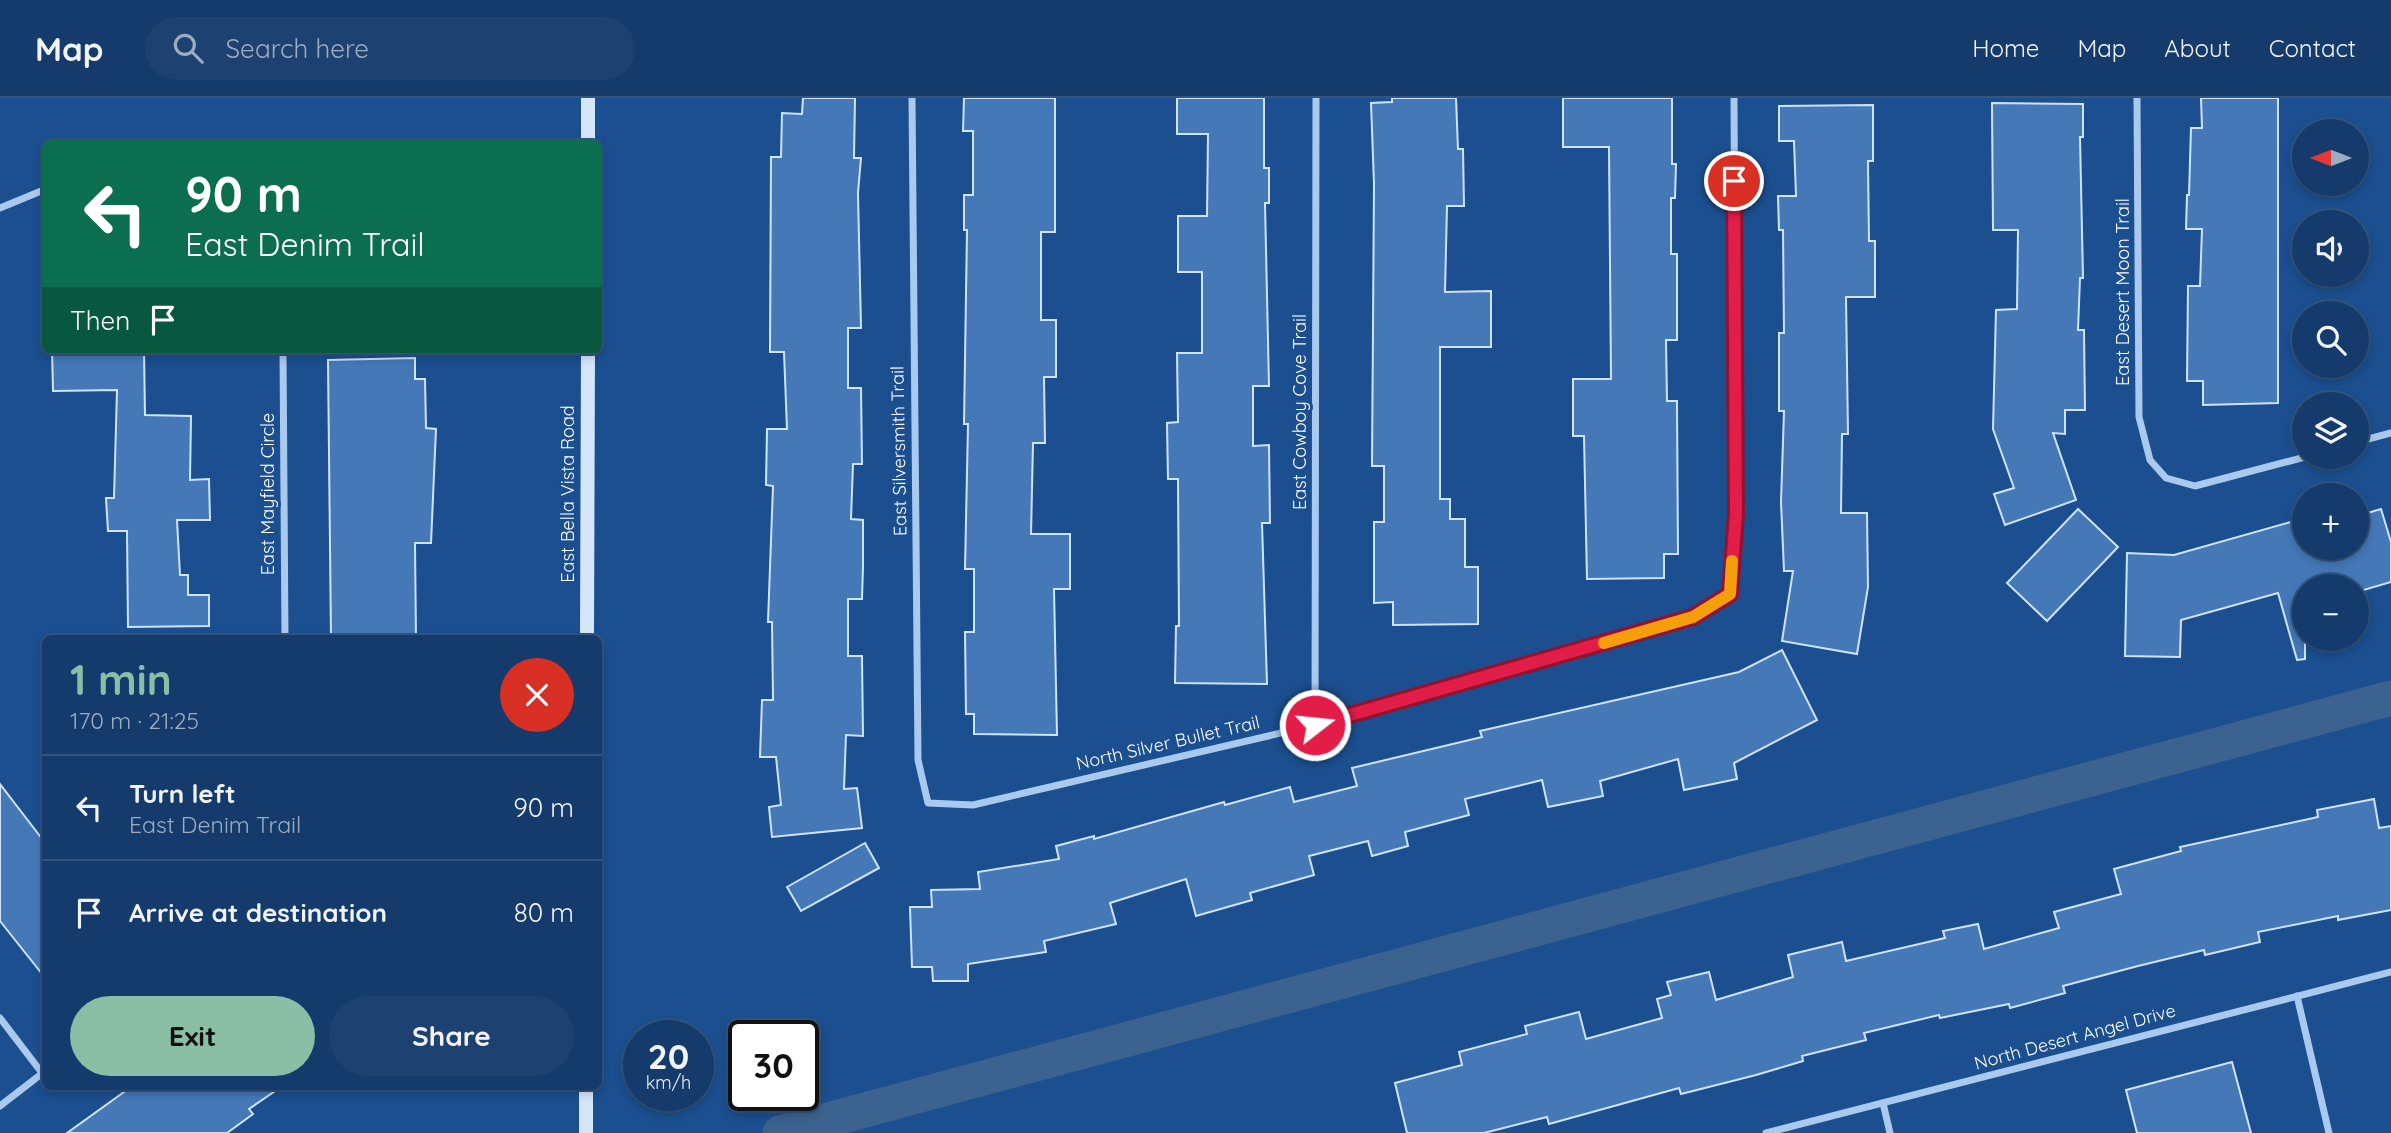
<!DOCTYPE html>
<html lang="en">
<head>
<meta charset="utf-8">
<style>
	body { margin:0; font-family:Quicksand,sans-serif; background:#1d4271; color:#f1f3f6; height:100vh; display:flex; flex-direction:column; font-size:26px; white-space:nowrap }
	* { box-sizing:border-box; margin:0 }
	p { font-size:23px; color:#9dadc1 }
	.icon { flex:none; width:38px; height:38px; fill:none; stroke:currentColor; stroke-width:2; stroke-linecap:round; stroke-linejoin:round }
	.map { position:relative; flex:1; overflow:hidden }
	.sheet { position:absolute; left:42px; top:537px; width:560px; height:455px; display:flex; flex-direction:column; background:#143b6b; border-radius:10px; box-shadow:0 4px 10px #0003,0 0 0 2px #33557e }
	.sheet>* { flex:none }
	.banner { position:absolute; left:42px; top:42px; width:560px; height:214px; border-radius:10px; box-shadow:0 4px 10px #0003,0 0 0 2px #33557e; background:#0b6e4f; color:#fff; overflow:hidden }
	.needle { width:46px; rotate:270deg }
	.buttons { position:absolute; left:2292px; top:21px; display:grid; gap:14px }
	.buttons a { display:grid; place-items:center; width:77px; height:77px; border-radius:50%; background:#143b6b; box-shadow:0 4px 10px #0003,0 0 0 2px #33557e; font-size:35px }
	.speed { position:absolute; left:623px; top:922px; display:flex; gap:14px; font-size:35px; font-weight:700; text-align:center }
	.speed>* { display:grid; place-content:center; width:91px; height:91px; border-radius:50%; background:#143b6b; box-shadow:0 4px 10px #0003,0 0 0 2px #33557e; line-height:1 }
	.speed small { font-size:18px; font-weight:400 }
	.speed .limit { border:4px solid #111; border-radius:10px; background:#fff; color:#111 }
	.pin { position:absolute; display:grid; place-items:center; width:60px; height:60px; color:#fff; margin:-30px; border:4px solid #fff; border-radius:50%; box-shadow:0 2px 7px #0007 }
	.me { position:absolute; width:77px; margin:-38px; rotate:74deg; stroke-linejoin:round; filter:drop-shadow(0 0 5px #0008) }
	.turn { display:flex; align-items:center; gap:24px; height:147px; padding:0 28px; font-size:32px }
	.turn .icon { width:91px; height:91px; stroke-width:2.5 }
	.turn b { display:block; font-size:49px; line-height:60px }
	.then { display:flex; align-items:center; height:66px; padding:0 28px; background:#0003; gap:14px; font-size:26px }
	.round { display:grid; place-items:center; flex:none; width:74px; height:74px; border-radius:37px; background:#1d4271 }
	.head { display:flex; align-items:center; justify-content:space-between; height:119px; padding:0 28px }
	h1 { font-size:42px; font-weight:700; line-height:52px; color:#8abfa5 }
	.action { display:flex; gap:14px; margin-top:auto; padding:14px 28px }
	.action a { flex:1; height:80px; border-radius:42px; background:#8abfa5; color:#111; font-size:28px; font-weight:700; line-height:80px; text-align:center }
	.action a+a { background:#1d4271; color:#f1f3f6 }
	ul { padding:0; list-style:none }
	li { display:flex; align-items:center; gap:21px; height:105px; padding:0 28px; border-top:2px solid #33557e }
	li div { flex:1 }
	li b { display:block; font-size:26px }
	li em { font-style:normal }
	header { display:flex; align-items:center; gap:42px; box-sizing:border-box; height:98px; padding:0 35px; background:#143b6b; border-bottom:2px solid #33557e }
	header strong { font-size:33px }
	nav { display:flex; gap:38px; margin-inline-start:auto; font-size:24px }
	.search { width:490px; height:63px; background:#1d4271; display:flex; align-items:center; gap:18px; box-sizing:border-box; padding:0 24px; border-radius:38px; color:#9dadc1; font-size:26px }
	.map>svg:first-child { display:block }
</style>
</head>
<body>
<header>
<strong>Map</strong>
<div class="search"><svg class="icon" aria-label="search" viewBox="0 0 24 24"><circle cx="10" cy="10" r="6"/><path d="M15 15l6 6"/></svg>Search here</div>
<nav><a>Home</a><a>Map</a><a>About</a><a>Contact</a></nav>
</header>
<div class="map">
<svg width="2391" height="1035" viewBox="0 0 2391 1035">
	<rect width="100%" height="100%" fill="#1b4f8f"/>
	<g fill="none" stroke-linecap="round" stroke-linejoin="round">
		<path stroke="#3c6290" stroke-width="35" d="M780 1035 2391 600"/>
	</g>
	<g fill="#4478b7" stroke="#cfe3fa" stroke-width="2">
		<path d="M803 0H855L854 60H861L858 95 861 230H848V290H861L862 366H853L851 421 863 422V469L862 501H848V558H862L863 638 846 637 844 691 857 690 862 730 772 739 769 709 781 707 776 659H760L762 602H773L772 524H768L773 388 766 387 767 331H787L784 254H770L771 59H781L782 15 802 16Z"/>
		<path d="M964 0H1055V134H1041V222H1056V279H1044L1045 345H1033L1031 436H1070V491H1054L1057 637 974 636V616H966L965 534H974V471H965L968 326H964L967 132H964V97H973V33H963Z"/>
		<path d="M1177 0H1264V70H1269V105H1265L1269 288H1253V348L1269 347 1270 425H1262L1267 586 1175 585 1176 528H1179L1178 381H1168L1167 325 1178 324 1177 255H1202V174H1178V118H1207L1208 36H1177Z"/>
		<path d="M1392 0H1456L1458 51H1463L1464 108H1447L1445 194 1491 193V249H1440V401H1450V421H1465V469H1478V526L1393 527V504L1374 505V424H1384V368H1372L1374 86 1371 5 1392 4Z"/>
		<path d="M1563 0H1672V66H1676L1675 100H1671V156H1677V242H1666L1667 303H1677L1678 456H1664V480L1587 481 1584 338H1573V281H1611L1609 49H1563Z"/>
		<path d="M2201 0H2278V305L2203 307V283H2187L2188 188H2200L2202 131H2186L2187 97H2189L2191 30H2202Z"/>
		<path d="M1992 5 2083 6V39H2080L2083 180H2080L2078 232H2084L2085 312H2065V336L2053 335 2076 402 2005 427 1994 396 2014 390 1993 331 1996 212 2017 211 2018 132H1993Z"/>
		<path d="M1873 7V63H1868L1869 143H1875V199H1846L1848 336H1842L1841 415H1867L1868 489 1857 556 1782 543 1793 473H1784L1781 404 1784 313H1779V235H1784L1783 132H1779L1778 98H1796L1794 43H1779V8Z"/>
		<path d="M52 252H144L145 317 191 318 190 382 209 381 210 422H177L180 477H188V497H209V528L128 529 127 433H108L106 400H114L117 292 53 293Z"/>
		<path d="M415 260V281H425L426 330 436 331 431 445H415L416 541H331L328 262Z"/>
		<path d="M2078 411 2118 449 2047 523 2007 485Z"/>
		<path d="M2381 411 2391 444V484L2357 494V488H2305V561L2297 562 2278 495 2181 522 2180 559 2125 558 2127 455 2174 457 2305 420V450H2357V418Z"/>
		<path d="M1782 552 1817 622 1734 665 1737 681 1684 692 1678 661 1600 683 1603 698 1548 709 1542 682 1465 701 1469 717 1405 734 1408 748 1372 758 1368 743 1309 758 1314 777 1250 795 1252 802 1196 818 1186 781 1110 805 1116 826 1044 843 1046 854 968 866V883H933L932 869H912L910 809H932L931 792 980 791 978 774 1059 761 1056 748 1094 738V741L1224 704 1225 707 1290 689 1294 704 1357 688 1352 670 1482 639 1480 633 1739 574Z"/>
		<path d="M0 686 46 746V881L0 823Z"/>
		<path d="M2374 701 2379 730 2391 728V812L2338 822V818L2258 834 2260 844 2205 857 2204 852 2138 868 2063 888 2065 895 2010 910 2009 906 1940 920 1939 917 1864 935 1866 942 1802 958 1803 963 1756 977 1681 996 1679 990 1549 1026 1547 1019 1484 1035H1407L1395 985 1462 967 1459 954 1527 936 1525 928 1579 914 1586 941 1662 920 1657 901 1671 897 1667 884 1709 874 1716 902 1793 879 1788 857 1842 844 1846 863 1945 840 1943 833 1978 826 1984 851 2059 830 2054 814 2121 796 2114 771 2181 753 2180 749 2318 719 2317 712Z"/>
		<path d="M865 745 879 770 801 813 787 789Z"/>
		<path d="M2232 964 2251 1035H2137L2126 992Z"/>
		<path d="M131 989H281L249 1011 253 1016 227 1035H67Z"/>
	</g>
	<g fill="none" stroke-linecap="round" stroke-linejoin="round">
		<g stroke="#a9c9ee" stroke-width="7">
			<path d="M912 0 918 662 928 705 973 707 1315 627 1693 519 1730 496 1736 416 1734 0"/>
			<path d="M2137 0 2139 319 2150 362 2166 380 2195 388 2305 359"/>
			<path d="M0 110 46 91"/>
			<path d="M283 252 285 541"/>
			<path d="M2357 344 2391 335"/>
			<path d="M1315 627 1316 0"/>
			<path d="M2297 898 2329 1035"/>
			<path d="M0 920 42 975"/>
			<path d="M1883 1005 1890 1035"/>
			<path d="M0 1008 44 974"/>
			<path d="M1766 1035 2391 874"/>
		</g>
		<g stroke="#d6e6fa" stroke-width="14">
			<path d="M588 0V46"/>
			<path d="M587 541 588 252"/>
			<path d="M586 1035V989"/>
		</g>
	</g>
	<g fill="none" stroke-linecap="round" stroke-linejoin="round">
		<defs>
			<path id="route" d="M1315 627 1693 519 1730 496 1736 416 1734 83"/>
		</defs>
		<use href="#route" stroke="#92132f" stroke-width="18"/>
		<use href="#route" stroke="#e11d48" stroke-width="12"/>
		<path stroke="#f59e0b" stroke-width="12" d="M1604 545 1693 519 1730 496 1732 463"/>
	</g>
	<g text-anchor="middle" stroke-width="6" stroke-linejoin="round" paint-order="stroke">
		<g font-size="18" fill="#fff" stroke="#1b4f8f">
			<text transform="translate(2123 194) rotate(-90)" y="6">East Desert Moon Trail</text>
			<text transform="translate(1300 314) rotate(-90)" y="6">East Cowboy Cove Trail</text>
			<text transform="translate(899 353) rotate(-91)" y="6">East Silversmith Trail</text>
			<text transform="translate(268 396) rotate(-90)" y="6">East Mayfield Circle</text>
			<text transform="translate(568 396) rotate(-90)" y="6">East Bella Vista Road</text>
			<text transform="translate(1168 645) rotate(-13)" y="6">North Silver Bullet Trail</text>
			<text transform="translate(2075 939) rotate(-15)" y="6">North Desert Angel Drive</text>
		</g>
	</g>
</svg>
<div class="buttons">
<a><svg class="needle" viewBox="-14 -14 28 28"><path d="M0-13l5 13h-10z" fill="#e53935"/><path d="M0 13l5-13h-10z" fill="#9dadc1"/></svg></a>
<a><svg class="icon" aria-label="sound" viewBox="0 0 24 24"><path d="M4 9h4l5-4v14l-5-4H4zM17 9q2 3 0 6"/></svg></a>
<a><svg class="icon" aria-label="search" viewBox="0 0 24 24"><circle cx="10" cy="10" r="6"/><path d="M15 15l6 6"/></svg></a>
<a><svg class="icon" aria-label="layers" viewBox="0 0 24 24"><path d="M12 4l9 5-9 5-9-5zM3 14l9 5 9-5"/></svg></a>
<a>+</a>
<a>−</a>
</div>
<div class="speed"><div>20<small>km/h</small></div><div class="limit">30</div></div>
<div class="pin" style="left:1734px;top:83px;background:#d93025"><svg class="icon" aria-label="arrive" viewBox="0 0 24 24"><path d="M6 21V4h12l-3 4 3 4H6"/></svg></div>
<svg class="me" style="left:1315px;top:627px" viewBox="-20 -20 40 40"><circle r="17" fill="#e11d48" stroke="#fff" stroke-width="3"/><path d="M0-11L8 9 0 5-8 9z" fill="#fff"/></svg>
<div class="banner">
<div class="turn"><svg class="icon" aria-label="left" viewBox="0 0 24 24"><path d="M17 20v-9H6M10 6l-5 5 5 5"/></svg><div><b>90 m</b>East Denim Trail</div></div>
<div class="then">Then<svg class="icon" aria-label="arrive" viewBox="0 0 24 24"><path d="M6 21V4h12l-3 4 3 4H6"/></svg></div>
</div>
<section class="sheet">
<div class="head"><div><h1>1 min</h1><p>170 m · 21:25</p></div><a class="round" style="background:#d93025;color:#fff"><svg class="icon" aria-label="close" viewBox="0 0 24 24"><path d="M6 6l12 12M18 6L6 18"/></svg></a></div>
<ul>
<li><svg class="icon" aria-label="left" viewBox="0 0 24 24"><path d="M17 20v-9H6M10 6l-5 5 5 5"/></svg><div><b>Turn left</b><p>East Denim Trail</p></div><em>90 m</em></li>
<li><svg class="icon" aria-label="arrive" viewBox="0 0 24 24"><path d="M6 21V4h12l-3 4 3 4H6"/></svg><div><b>Arrive at destination</b></div><em>80 m</em></li>
</ul>
<div class="action"><a>Exit</a><a>Share</a></div>
</section>
</div>
</body>
</html>
